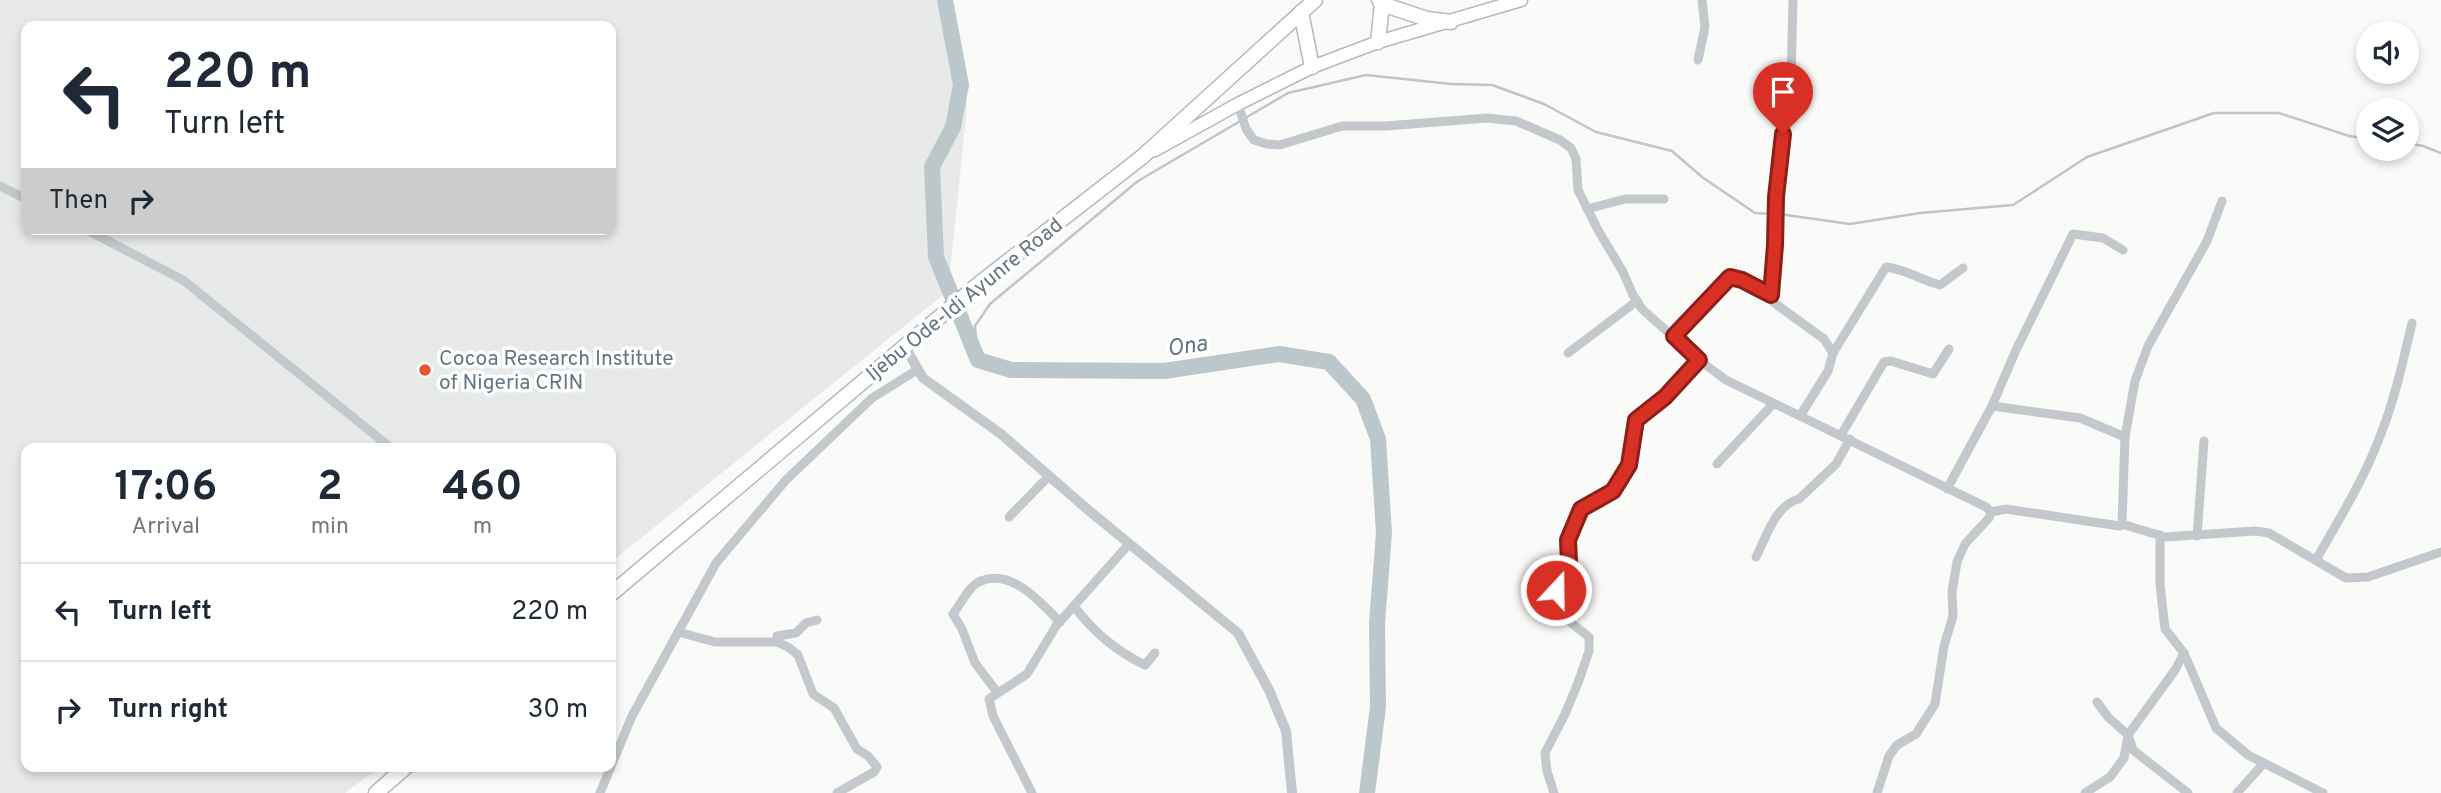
<!DOCTYPE html>
<html lang="en">
<head>
<meta charset="utf-8">
<style>
	body { margin:0; font-family:Overpass,sans-serif; background:#f2f2f3; color:#1f2937; height:100vh; display:flex; flex-direction:column; font-size:26px; white-space:nowrap }
	* { box-sizing:border-box; margin:0 }
	p { font-size:23px; color:#747a83 }
	.icon { flex:none; width:38px; height:38px; fill:none; stroke:currentColor; stroke-width:2; stroke-linecap:round; stroke-linejoin:round }
	.map { position:relative; flex:1; overflow:hidden }
	.drawer { position:absolute; left:21px; top:443px; width:595px; height:329px; display:flex; flex-direction:column; background:#fff; border-radius:14px; box-shadow:0 4px 10px #0003 }
	.drawer>* { flex:none }
	.banner { position:absolute; left:21px; top:21px; width:595px; height:214px; border-radius:14px; box-shadow:0 4px 10px #0003; background:#fff; color:#1f2937; overflow:hidden }
	.buttons { position:absolute; left:2356px; top:21px; display:grid; gap:14px }
	.buttons a { display:grid; place-items:center; width:63px; height:63px; border-radius:50%; background:#fff; box-shadow:0 4px 10px #0003; font-size:35px }
	.pin { position:absolute; display:grid; place-items:center; width:60px; height:60px; color:#fff; margin:-72px -30px; border-radius:50% 50% 50% 0; rotate:-45deg; box-shadow:0 0 7px #0007 }
	.pin .icon { rotate:45deg }
	.me { position:absolute; width:77px; margin:-38px; rotate:21deg; stroke-linejoin:round; filter:drop-shadow(0 0 5px #0008) }
	.turn { display:flex; align-items:center; gap:24px; height:147px; padding:0 28px; font-size:32px }
	.turn .icon { width:91px; height:91px; stroke-width:2.5 }
	.turn b { display:block; font-size:49px; line-height:60px }
	.then { display:flex; align-items:center; height:66px; padding:0 28px; background:#0003; gap:14px; font-size:26px }
	.eta { display:flex; justify-content:space-evenly; align-items:center; height:119px; text-align:center }
	.eta b { font-size:42px; font-weight:700; line-height:49px }
	ul { padding:0; list-style:none }
	li { display:flex; align-items:center; gap:21px; height:98px; padding:0 28px; border-top:2px solid #e0e1e3 }
	li div { flex:1 }
	li b { display:block; font-size:26px }
	li em { font-style:normal }
	.map>svg:first-child { display:block }
</style>
</head>
<body>
<div class="map">
<svg width="2441" height="793" viewBox="0 0 2441 793">
	<rect width="100%" height="100%" fill="#fafaf8"/>
	<path fill="#e8e9e9" fill-rule="evenodd" d="M0 0H950L967 107 948 291 611 562V448H26V766L380 767 345 793H0ZM26 26H611V229H26Z"/>
	<g fill="none" stroke-linecap="round" stroke-linejoin="round">
		<g stroke="#bbc7cb" stroke-width="2.5">
			<path d="M2406 143 2423 146 2441 153"/>
			<path d="M1779 214 1850 224 1920 213 2013 205 2087 157 2214 113H2279L2349 136 2368 139"/>
			<path d="M978 360 975 326 990 304 1138 181 1288 93 1366 75 1451 84 1492 85 1544 104 1596 132 1672 151 1702 177 1755 213 1773 214"/>
		</g>
		<path stroke="#bbc7cb" stroke-width="16" d="M945 0 961 85 953 127 932 167 936 257 978 360 1011 370 1164 371 1279 354 1329 362 1363 399 1378 439 1384 533 1377 623 1378 707 1367 793"/>
		<defs>
			<path id="secondary" d="M1155 150 1238 104 1312 67 1378 42 1521 0"/>
			<g id="primary">
				<path d="M1379 0 1382 4 1427 19 1451 22"/>
				<path d="M1301 12 1312 67"/>
				<path d="M1378 42 1382 4"/>
				<path d="M611 594 980 283 1142 157 1315 0"/>
				<path d="M376 793 407 766"/>
			</g>
		</defs>
		<use href="#secondary" stroke="#b3babf" stroke-width="15"/>
		<use href="#primary" stroke="#b5babe" stroke-width="17"/>
		<g stroke="#c3c8cc" stroke-width="9">
			<path d="M1698 60 1705 27 1702 0"/>
			<path d="M1238 104 1246 129 1254 140 1267 144 1280 145 1342 126H1386L1487 118 1516 121 1560 140 1571 148 1576 159 1578 190 1598 230 1623 272 1633 295 1642 309 1699 360 1726 380 1800 416 1828 371 1833 353 1824 339 1773 302 1771 295 1775 245 1776 197 1791 82 1793 0"/>
			<path d="M0 186 26 199"/>
			<path d="M1587 209 1625 199H1664"/>
			<path d="M85 229 183 280 391 448"/>
			<path d="M1674 336 1730 277 1742 280 1771 295"/>
			<path d="M1568 353 1637 301"/>
			<path d="M1833 353 1886 267C1905 269 1921 280 1940 285L1963 268"/>
			<path d="M1992 406 2016 350 2073 234 2103 238 2123 250"/>
			<path d="M1800 416 1986 507 1991 512 1989 518 1965 544 1957 562 1952 592 1953 616 1944 646 1935 704 1916 734 1897 745 1889 756 1877 793"/>
			<path d="M1841 435 1884 362 1891 361 1933 374 1949 349"/>
			<path d="M1717 464 1773 404"/>
			<path d="M1947 489 1992 406 2080 418 2125 437"/>
			<path d="M1991 512 2006 509 2120 526 2122 524 2165 537 2255 531 2269 533 2346 578 2368 577 2441 552"/>
			<path d="M1009 517 1049 476"/>
			<path d="M2122 524 2125 437 2135 381 2148 346 2207 241 2222 201"/>
			<path d="M2160 535V584L2165 629 2184 653 2216 728 2248 755 2323 793"/>
			<path d="M2197 536 2204 441"/>
			<path d="M1756 557C1766 538 1775 505 1799 499L1836 464 1850 439"/>
			<path d="M2316 560C2338 521 2363 481 2379 439 2394 402 2403 362 2412 323"/>
			<path d="M1074 606C1093 632 1116 651 1145 665L1155 653"/>
			<path d="M678 632 715 642H777L788 647 798 655 813 694 834 708 857 749 868 756 877 767 874 772 837 793"/>
			<path d="M777 642V636L796 633 806 623 817 620"/>
			<path d="M997 692 975 663 962 629 953 614C961 604 969 585 981 581 1012 568 1041 603 1060 622"/>
			<path d="M2097 702 2108 717 2128 735 2133 750 2188 793"/>
			<path d="M600 793 632 716 716 563 786 480 872 398 917 370"/>
			<path d="M1032 793 993 716 989 699 1027 674 1056 626 1129 544"/>
			<path d="M1554 793 1547 771 1545 753 1565 714 1578 683 1589 651V637L1569 621 1556 606V590L1569 562 1568 540 1581 509 1613 491 1629 465 1636 420 1665 397 1699 360"/>
			<path d="M2085 793 2110 777 2124 758 2128 735 2175 670 2184 653"/>
			<path d="M2237 793 2264 763"/>
		</g>
		<path stroke="#c3c8cc" stroke-width="10" d="M905 347 923 378 1001 434 1087 509 1238 633 1269 690 1286 731 1292 793"/>
		<use href="#secondary" stroke="#fff" stroke-width="12"/>
		<use href="#primary" stroke="#fff" stroke-width="14"/>
	</g>
	<g fill="none" stroke-linecap="round" stroke-linejoin="round">
		<defs>
			<path id="route" d="M1556 590 1569 562 1568 540 1581 509 1613 491 1629 465 1636 420 1665 397 1699 360 1674 336 1730 277 1742 280 1771 295 1775 245 1776 197 1783 134"/>
		</defs>
		<use href="#route" stroke="#8d1f18" stroke-width="18"/>
		<use href="#route" stroke="#d93025" stroke-width="12"/>
	</g>
	<circle fill="#e4572e" stroke="#fff" stroke-width="2.5" cx="425" cy="370" r="7"/>
	<g text-anchor="middle" stroke-width="7" stroke-linejoin="round" paint-order="stroke">
		<g font-size="21" fill="#657683" stroke="#fff">
			<text transform="translate(964 299) rotate(-39)" y="7">Ijebu Ode-Idi Ayunre Road</text>
		</g>
		<g font-size="21" fill="#657683" stroke="#fff" text-anchor="start">
			<text x="439" y="365">Cocoa Research Institute<tspan x="439" dy="24">of Nigeria CRIN</tspan></text>
		</g>
		<g font-size="23" font-style="italic" fill="#60757c" stroke="#fff">
			<text transform="translate(1187 345) rotate(-8)" y="8">Ona</text>
		</g>
	</g>
</svg>
<div class="buttons">
<a><svg class="icon" aria-label="sound" viewBox="0 0 24 24"><path d="M4 9h4l5-4v14l-5-4H4zM17 9q2 3 0 6"/></svg></a>
<a><svg class="icon" aria-label="layers" viewBox="0 0 24 24"><path d="M12 4l9 5-9 5-9-5zM3 14l9 5 9-5"/></svg></a>
</div>
<div class="pin" style="left:1783px;top:134px;background:#d93025"><svg class="icon" aria-label="arrive" viewBox="0 0 24 24"><path d="M6 21V4h12l-3 4 3 4H6"/></svg></div>
<svg class="me" style="left:1556px;top:590px" viewBox="-20 -20 40 40"><circle r="17" fill="#d93025" stroke="#fff" stroke-width="3"/><path d="M0-11L8 9 0 5-8 9z" fill="#fff"/></svg>
<div class="banner">
<div class="turn"><svg class="icon" aria-label="left" viewBox="0 0 24 24"><path d="M17 20v-9H6M10 6l-5 5 5 5"/></svg><div><b>220 m</b>Turn left</div></div>
<div class="then">Then<svg class="icon" aria-label="right" viewBox="0 0 24 24"><path d="M7 20v-9h11M14 6l5 5-5 5"/></svg></div>
</div>
<section class="drawer">
<div class="eta">
<div><b>17:06</b><p>Arrival</p></div>
<div><b>2</b><p>min</p></div>
<div><b>460</b><p>m</p></div>
</div>
<ul>
<li><svg class="icon" aria-label="left" viewBox="0 0 24 24"><path d="M17 20v-9H6M10 6l-5 5 5 5"/></svg><div><b>Turn left</b></div><em>220 m</em></li>
<li><svg class="icon" aria-label="right" viewBox="0 0 24 24"><path d="M7 20v-9h11M14 6l5 5-5 5"/></svg><div><b>Turn right</b></div><em>30 m</em></li>
</ul>
</section>
</div>
</body>
</html>
